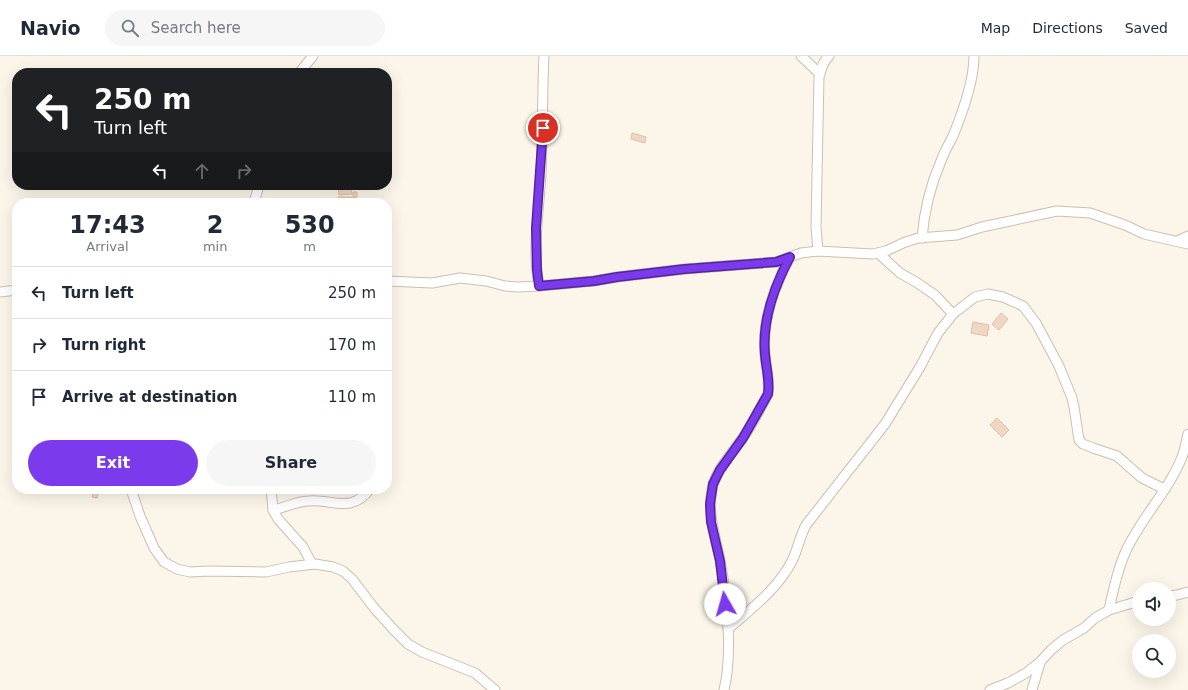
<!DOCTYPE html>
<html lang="en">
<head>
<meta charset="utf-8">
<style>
	body { margin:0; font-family:"DejaVu Sans",sans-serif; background:#f6f6f7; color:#1f2937; height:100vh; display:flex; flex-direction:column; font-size:15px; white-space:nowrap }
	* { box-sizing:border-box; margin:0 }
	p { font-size:13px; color:#747a83 }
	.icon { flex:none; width:22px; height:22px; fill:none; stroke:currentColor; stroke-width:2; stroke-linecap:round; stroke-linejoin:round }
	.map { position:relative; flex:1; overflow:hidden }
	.panel { position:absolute; left:12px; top:142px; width:380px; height:296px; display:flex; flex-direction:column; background:#fff; border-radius:16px; box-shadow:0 4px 16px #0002 }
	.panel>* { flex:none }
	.hud { position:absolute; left:12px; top:12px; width:380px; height:122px; border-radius:16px; box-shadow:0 4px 16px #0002; background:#202124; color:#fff; overflow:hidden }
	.fabs { position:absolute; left:1132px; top:526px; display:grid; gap:8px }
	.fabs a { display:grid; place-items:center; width:44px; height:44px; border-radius:50%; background:#fff; box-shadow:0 4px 16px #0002; font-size:20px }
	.pin { position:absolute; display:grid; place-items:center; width:34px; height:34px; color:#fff; margin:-17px; border:2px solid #fff; border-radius:50%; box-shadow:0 1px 4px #0007 }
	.me { position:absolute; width:44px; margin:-22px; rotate:353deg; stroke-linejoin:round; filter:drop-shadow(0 0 3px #0008) }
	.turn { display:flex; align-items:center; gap:14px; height:84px; padding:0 16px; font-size:18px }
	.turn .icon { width:52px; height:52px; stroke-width:2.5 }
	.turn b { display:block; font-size:28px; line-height:34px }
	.lanes { display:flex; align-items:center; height:38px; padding:0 16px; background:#0003; justify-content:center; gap:20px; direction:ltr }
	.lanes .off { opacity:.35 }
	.eta { display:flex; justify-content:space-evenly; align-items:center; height:68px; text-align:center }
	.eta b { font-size:24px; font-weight:700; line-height:28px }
	.action { display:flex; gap:8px; margin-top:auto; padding:8px 16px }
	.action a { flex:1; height:46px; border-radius:24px; background:#7c3aed; color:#fff; font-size:16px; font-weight:700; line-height:46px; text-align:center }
	.action a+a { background:#f6f6f7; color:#1f2937 }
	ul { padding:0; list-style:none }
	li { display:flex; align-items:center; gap:12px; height:52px; padding:0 16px; border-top:1px solid #e0e1e3 }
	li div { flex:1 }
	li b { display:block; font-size:15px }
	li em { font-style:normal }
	header { display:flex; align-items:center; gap:24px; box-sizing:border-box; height:56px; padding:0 20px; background:#fff; border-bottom:1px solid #e0e1e3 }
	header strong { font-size:19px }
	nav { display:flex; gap:22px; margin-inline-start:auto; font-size:14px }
	.search { width:280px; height:36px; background:#f6f6f7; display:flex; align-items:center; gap:10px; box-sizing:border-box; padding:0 14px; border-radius:22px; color:#747a83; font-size:15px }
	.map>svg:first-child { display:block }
</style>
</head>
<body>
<header>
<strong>Navio</strong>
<div class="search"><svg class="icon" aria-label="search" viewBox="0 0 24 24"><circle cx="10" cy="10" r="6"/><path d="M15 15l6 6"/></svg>Search here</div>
<nav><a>Map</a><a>Directions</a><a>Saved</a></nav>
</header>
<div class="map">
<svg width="1188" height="634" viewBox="0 0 1188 634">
	<rect width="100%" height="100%" fill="#fcf6ea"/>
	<g fill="#f0d7c3" stroke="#e1bfa4">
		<path d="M632 77 646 81 645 87 631 83Z"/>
		<path d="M338 129H351L352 138 339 139Z"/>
		<path d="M353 136H357V141L353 142Z"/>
		<path d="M338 141H352V147H339Z"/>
		<path d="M353 142 358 143 357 147H352Z"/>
		<path d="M1001 257 1008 263 999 274 992 268Z"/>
		<path d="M973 266 989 269 987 280 971 277Z"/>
		<path d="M997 362 1009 374 1002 381 990 369Z"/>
		<path d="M94 433H99L97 442 92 441Z"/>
	</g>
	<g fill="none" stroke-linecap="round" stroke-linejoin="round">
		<defs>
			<g id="street">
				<path d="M801 0 820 18"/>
				<path d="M299 17 313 0"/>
				<path d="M254 147 259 129"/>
				<path d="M922 182C924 157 931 128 941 105 944 96 949 88 953 80 962 58 974 23 974 0"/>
				<path d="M1177 185 1188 180"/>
				<path d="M818 195 816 171 819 21C821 12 823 6 829 0"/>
				<path d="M878 197 900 217 916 226 935 239 953 258"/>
				<path d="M387 225 432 227 460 222 486 225 505 230 518 231 539 230 594 225 617 221 685 213 776 206 801 197 818 195 873 198 886 195 903 187 918 182 957 179 982 171 1057 155 1090 157 1125 169 1144 178 1188 188"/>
				<path d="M539 230C532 193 539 155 541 117 543 78 542 39 544 0"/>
				<path d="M0 236 17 234"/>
				<path d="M131 433 140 460 154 492 164 506 177 513 190 516 209 515 266 516 289 511 315 508 333 511 343 515 352 523 375 553 394 574 408 588 422 596 475 617 495 634"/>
				<path d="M271 433 273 454 278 463 303 491 312 508"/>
				<path d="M273 454C285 452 296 445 309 445 333 443 351 458 370 433"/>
				<path d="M1169 540 1177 539 1188 536"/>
				<path d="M1109 554 1139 545"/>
				<path d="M728 573C752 552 779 532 793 503 798 492 800 480 806 469L885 368 920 311 938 277 953 258 975 241 988 238 1003 241 1023 250 1036 267 1059 310 1072 342 1074 351 1079 384 1083 388 1093 392 1117 400 1142 422 1164 433"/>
				<path d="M724 634C733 597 727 542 720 504 715 479 706 454 713 429 718 412 732 397 742 383 752 369 760 353 768 338 770 324 766 312 765 298 762 265 775 229 790 201"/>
				<path d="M990 634 1008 627 1026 617 1040 606 1051 594 1063 584 1084 572 1095 562 1109 554C1113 535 1117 515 1125 497 1140 463 1168 436 1182 401 1185 394 1186 385 1188 378"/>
				<path d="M1032 634 1040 607"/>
			</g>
		</defs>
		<use href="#street" stroke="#cdbeb0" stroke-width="11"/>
		<use href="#street" stroke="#fff" stroke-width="9"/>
	</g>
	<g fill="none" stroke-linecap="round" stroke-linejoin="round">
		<defs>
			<path id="route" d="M543 72 536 172 537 214 539 230 594 225 617 221 685 213 776 206 790 201C775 229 762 265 765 298 766 312 770 324 768 338L743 382 720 414 713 428 710 448 711 466 720 505 725 548"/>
		</defs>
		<use href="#route" stroke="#51269a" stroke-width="10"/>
		<use href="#route" stroke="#7c3aed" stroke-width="7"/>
	</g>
</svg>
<div class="fabs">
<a><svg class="icon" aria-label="sound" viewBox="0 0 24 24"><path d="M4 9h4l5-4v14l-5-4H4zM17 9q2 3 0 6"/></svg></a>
<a><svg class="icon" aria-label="search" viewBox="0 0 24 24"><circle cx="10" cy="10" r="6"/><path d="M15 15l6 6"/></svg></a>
</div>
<div class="pin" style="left:543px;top:72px;background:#d93025"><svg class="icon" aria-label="arrive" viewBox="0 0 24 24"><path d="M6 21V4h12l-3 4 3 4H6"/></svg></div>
<svg class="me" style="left:725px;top:548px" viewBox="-20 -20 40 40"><circle r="19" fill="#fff"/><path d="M0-13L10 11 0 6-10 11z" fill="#7c3aed"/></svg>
<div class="hud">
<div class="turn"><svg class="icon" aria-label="left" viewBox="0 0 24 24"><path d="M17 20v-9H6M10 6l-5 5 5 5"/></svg><div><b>250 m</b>Turn left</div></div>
<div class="lanes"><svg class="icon" aria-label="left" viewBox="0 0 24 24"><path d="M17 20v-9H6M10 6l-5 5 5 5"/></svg><svg class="icon off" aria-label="ahead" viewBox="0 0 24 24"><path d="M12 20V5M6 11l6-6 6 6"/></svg><svg class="icon off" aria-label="right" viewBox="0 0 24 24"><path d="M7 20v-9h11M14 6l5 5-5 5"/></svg></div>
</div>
<section class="panel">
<div class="eta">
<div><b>17:43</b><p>Arrival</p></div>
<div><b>2</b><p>min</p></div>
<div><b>530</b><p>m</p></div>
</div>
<ul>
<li><svg class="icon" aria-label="left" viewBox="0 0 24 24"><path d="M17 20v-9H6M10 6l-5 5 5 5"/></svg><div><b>Turn left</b></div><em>250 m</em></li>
<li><svg class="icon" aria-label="right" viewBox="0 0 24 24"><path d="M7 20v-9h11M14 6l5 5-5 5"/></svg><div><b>Turn right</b></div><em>170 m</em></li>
<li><svg class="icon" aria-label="arrive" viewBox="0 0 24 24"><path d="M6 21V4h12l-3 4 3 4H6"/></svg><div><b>Arrive at destination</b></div><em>110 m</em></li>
</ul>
<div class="action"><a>Exit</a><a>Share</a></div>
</section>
</div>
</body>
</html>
